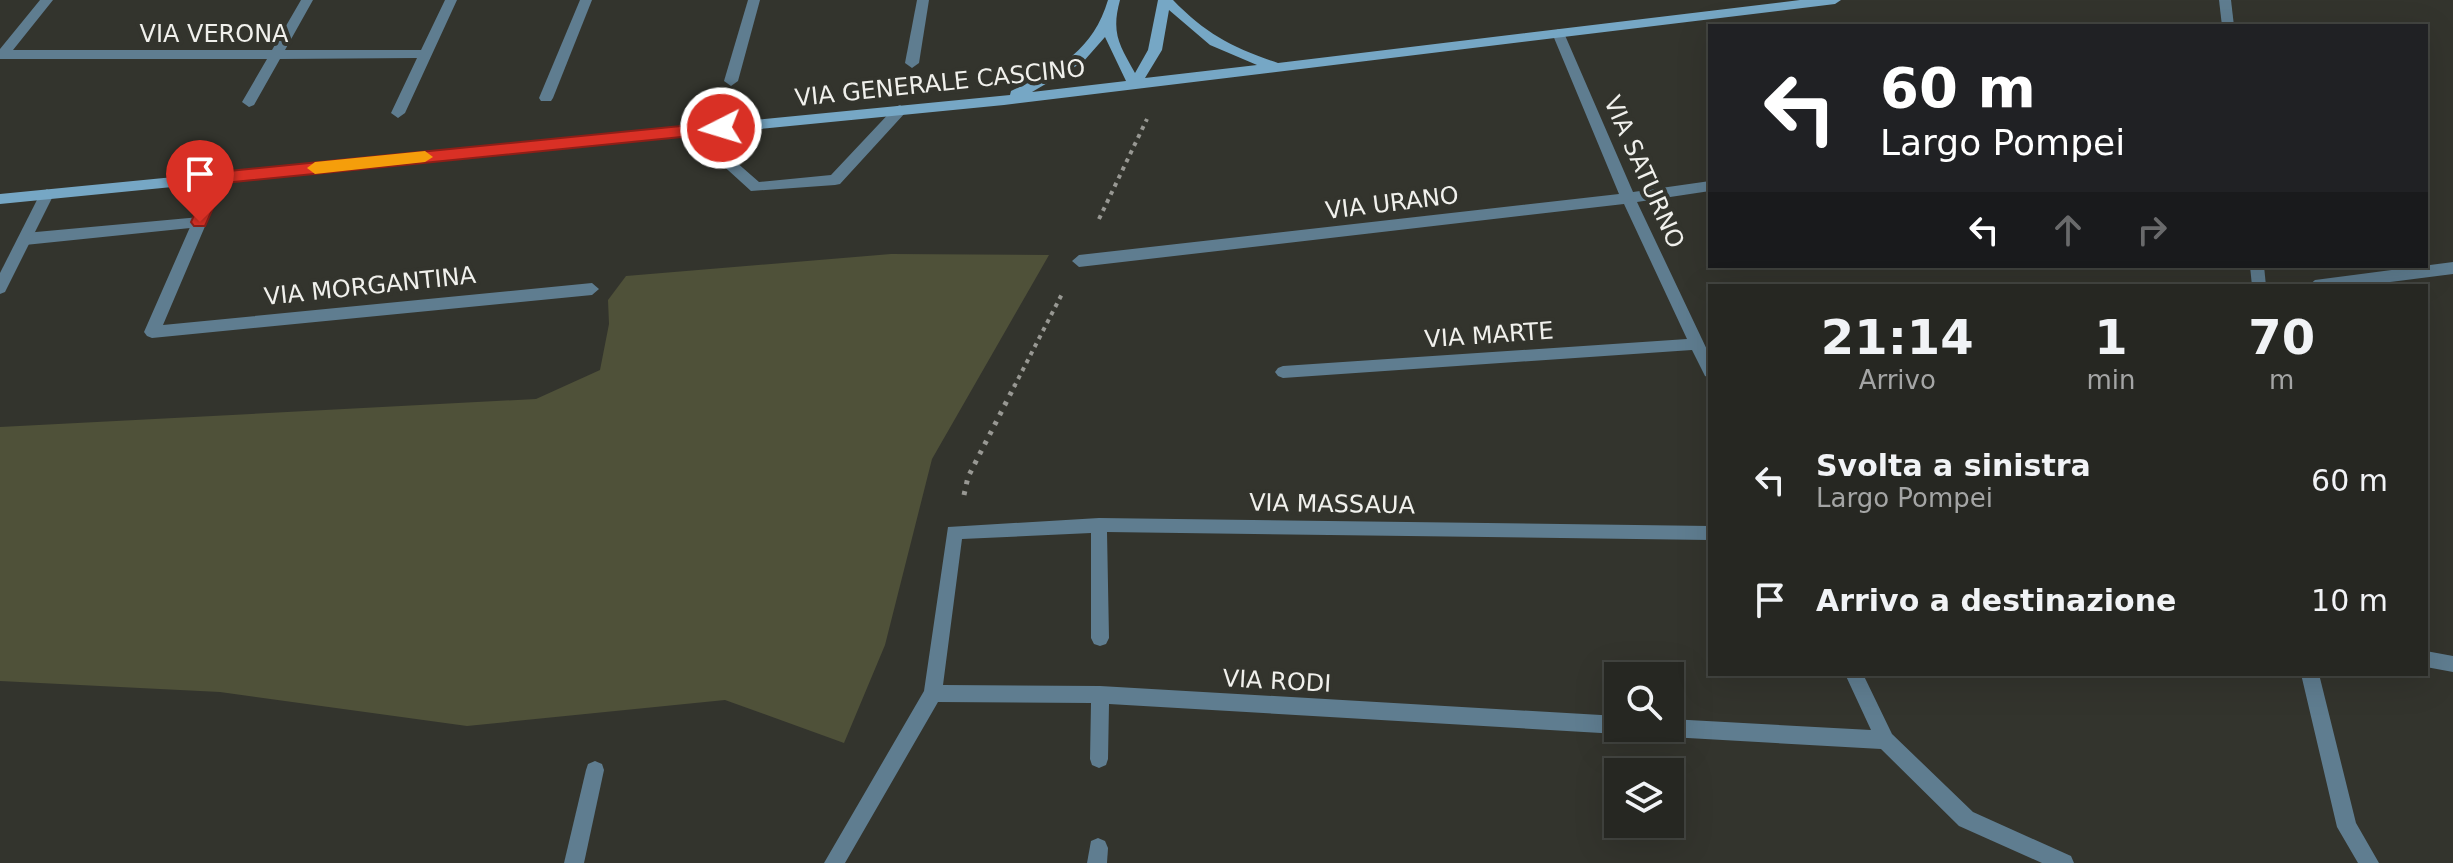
<!DOCTYPE html>
<html lang="it">
<head>
<meta charset="utf-8">
<style>
	body { margin:0; font-family:"DejaVu Sans",sans-serif; background:#2e2f2a; color:#f1f3f6; height:100vh; display:flex; flex-direction:column; font-size:30px; white-space:nowrap }
	* { box-sizing:border-box; margin:0 }
	p { font-size:26px; color:#a4a5a5 }
	.icon { flex:none; width:44px; height:44px; fill:none; stroke:currentColor; stroke-width:2; stroke-linecap:round; stroke-linejoin:round }
	.map { position:relative; flex:1; overflow:hidden }
	.drawer { position:absolute; left:1708px; top:284px; width:720px; height:392px; display:flex; flex-direction:column; background:#262722; border-radius:0px; box-shadow:0 8px 32px #0002,0 0 0 2px #424440 }
	.drawer>* { flex:none }
	.guide { position:absolute; left:1708px; top:24px; width:720px; height:244px; border-radius:0px; box-shadow:0 8px 32px #0002,0 0 0 2px #424440; background:#202124; color:#fff; overflow:hidden }
	.controls { position:absolute; left:1604px; top:662px; display:grid; gap:16px }
	.controls a { display:grid; place-items:center; width:80px; height:80px; border-radius:0px; background:#262722; box-shadow:0 8px 32px #0002,0 0 0 2px #424440; font-size:40px }
	.pin { position:absolute; display:grid; place-items:center; width:68px; height:68px; color:#fff; margin:-82px -34px; border-radius:50% 50% 50% 0; rotate:-45deg; box-shadow:0 0 8px #0007 }
	.pin .icon { rotate:45deg }
	.me { position:absolute; width:88px; margin:-44px; rotate:265deg; stroke-linejoin:round; filter:drop-shadow(0 0 6px #0008) }
	.turn { display:flex; align-items:center; gap:28px; height:168px; padding:0 40px; font-size:36px }
	.turn .icon { width:104px; height:104px; stroke-width:2.5 }
	.turn b { display:block; font-size:56px; line-height:68px }
	.lanes { display:flex; align-items:center; height:76px; padding:0 40px; background:#0003; justify-content:center; gap:40px; direction:ltr }
	.lanes .off { opacity:.35 }
	.eta { display:flex; justify-content:space-evenly; align-items:center; height:136px; text-align:center }
	.eta b { font-size:48px; font-weight:800; line-height:56px }
	ul { padding:0; list-style:none }
	li { display:flex; align-items:center; gap:24px; height:120px; padding:0 40px }
	li div { flex:1 }
	li b { display:block; font-size:30px }
	li em { font-style:normal }
	.map>svg:first-child { display:block }
</style>
</head>
<body>
<div class="map">
<svg width="2453" height="863" viewBox="0 0 2453 863">
	<rect width="100%" height="100%" fill="#33342d"/>
	<path fill="#4f5139" d="M891 254 1049 255 932 459 885 645 844 743 725 700 467 726 220 692 0 681V427L536 399 600 370 609 324 608 300 626 276Z"/>
	<g fill="none" stroke-linecap="round" stroke-linejoin="round">
		<g stroke="#989893" stroke-width="4" stroke-dasharray="4 5" stroke-linecap="butt">
			<path d="M1099 219 1147 119"/>
			<path d="M1014 387 1063 292"/>
		</g>
		<path stroke="#989893" stroke-width="5" stroke-dasharray="4 7" stroke-linecap="butt" d="M964 495 968 477 1015 385"/>
		<g fill="#5f7d90" fill-rule="evenodd">
			<path d="M900 105 907 110 905 113 840 184 835 185 751 191 684 130 691 125 696 127 759 182 831 175 895 107Z"/>
			<path d="M200 217 207 222 200 227 25 245 18 239 25 233Z"/>
		</g>
		<g fill="#5f7d90" fill-rule="evenodd">
			<path d="M40 0H53L13 50H272L301 0H313L285 50H421L445 0H457L405 113 398 118 391 113 417 58 280 59 254 105 249 107 242 102 267 59H0V49Z"/>
			<path d="M580 0H592L553 98 551 101H541L539 98Z"/>
			<path d="M748 0H760L738 81 731 86 724 81Z"/>
			<path d="M917 0H929L919 63 912 68 905 63Z"/>
			<path d="M2219 0H2231L2234 26H2222Z"/>
			<path d="M1558 29 1564 33 1633 192 1710 181V191L1637 202 1710 356V378L1705 376 1692 350 1283 378 1278 376 1275 372 1278 368 1283 366 1687 339 1624 204 1079 267 1072 261 1079 255 1619 194 1552 33Z"/>
			<path d="M219 172 226 177 163 325 592 283 599 289 592 295 152 338 147 336 144 332 212 177Z"/>
			<path d="M47 189 54 194 5 292 0 294V273L40 194Z"/>
			<path d="M2453 262V274L2359 286H2308L2315 280Z"/>
			<path d="M2250 266H2264L2266 286H2252Z"/>
			<path d="M1099 518 1710 526V540L1107 532 1109 638 1106 644 1100 646 1094 644 1091 638V533L962 539 943 685 1100 686 1618 716V728H1626L1618 734 1109 704 1108 759 1106 765 1099 768 1092 765 1090 759 1091 703 938 702 845 863H824L924 691 948 527Z"/>
			<path d="M2426 651 2453 656V672L2426 667Z"/>
			<path d="M1845 674H1863L1892 734 1973 812 2071 856 2074 863H2042L1959 826 1881 749 1670 737 1664 734 1661 728H1670V719L1871 730Z"/>
			<path d="M2301 674H2319L2356 823 2379 863H2358L2337 827Z"/>
			<path d="M595 761 602 764 604 770 584 863H564L586 770 588 764Z"/>
			<path d="M1098 838 1105 841 1108 848 1107 863H1087L1091 841Z"/>
		</g>
		<path fill="#76a7c5" fill-rule="evenodd" d="M1108 0H1120C1111 33 1119 44 1135 73L1148 50 1158 0H1173C1206 34 1233 48 1278 63L1800 0H1841L1835 4 1004 105 0 204V194L1010 95 1011 91C1057 70 1093 51 1108 0ZM1169 10 1210 45 1257 65 1145 78 1162 50ZM1105 37 1126 81 1032 92 1083 62Z"/>
	</g>
	<path fill="#d93025" stroke="#8d1f18" stroke-width="2" d="M721 122 728 128 721 133 224 183 205 226H194L191 222 211 177 219 172Z"/>
	<path fill="#f59e0b" d="M425 151 433 157 425 162 315 174 307 168 315 162Z"/>
	<g text-anchor="middle" stroke-width="8" stroke-linejoin="round" paint-order="stroke">
		<g font-size="24" fill="#f0f0ec" stroke="#33342d">
			<text x="214" y="42">VIA VERONA</text>
			<text transform="translate(940 83) rotate(-6)" y="8">VIA GENERALE CASCINO</text>
			<text transform="translate(1644 172) rotate(66)" y="8">VIA SATURNO</text>
			<text transform="translate(1392 203) rotate(-7)" y="8">VIA URANO</text>
			<text transform="translate(370 286) rotate(-6)" y="8">VIA MORGANTINA</text>
			<text transform="translate(1489 335) rotate(-4)" y="8">VIA MARTE</text>
			<text transform="translate(1332 504) rotate(1)" y="8">VIA MASSAUA</text>
			<text transform="translate(1277 681) rotate(3)" y="8">VIA RODI</text>
		</g>
	</g>
</svg>
<div class="controls">
<a><svg class="icon" aria-label="search" viewBox="0 0 24 24"><circle cx="10" cy="10" r="6"/><path d="M15 15l6 6"/></svg></a>
<a><svg class="icon" aria-label="layers" viewBox="0 0 24 24"><path d="M12 4l9 5-9 5-9-5zM3 14l9 5 9-5"/></svg></a>
</div>
<div class="pin" style="left:200px;top:222px;background:#d93025"><svg class="icon" aria-label="arrive" viewBox="0 0 24 24"><path d="M6 21V4h12l-3 4 3 4H6"/></svg></div>
<svg class="me" style="left:721px;top:128px" viewBox="-20 -20 40 40"><circle r="17" fill="#d93025" stroke="#fff" stroke-width="3"/><path d="M0-11L8 9 0 5-8 9z" fill="#fff"/></svg>
<div class="guide">
<div class="turn"><svg class="icon" aria-label="left" viewBox="0 0 24 24"><path d="M17 20v-9H6M10 6l-5 5 5 5"/></svg><div><b>60 m</b>Largo Pompei</div></div>
<div class="lanes"><svg class="icon" aria-label="left" viewBox="0 0 24 24"><path d="M17 20v-9H6M10 6l-5 5 5 5"/></svg><svg class="icon off" aria-label="ahead" viewBox="0 0 24 24"><path d="M12 20V5M6 11l6-6 6 6"/></svg><svg class="icon off" aria-label="right" viewBox="0 0 24 24"><path d="M7 20v-9h11M14 6l5 5-5 5"/></svg></div>
</div>
<section class="drawer">
<div class="eta">
<div><b>21:14</b><p>Arrivo</p></div>
<div><b>1</b><p>min</p></div>
<div><b>70</b><p>m</p></div>
</div>
<ul>
<li><svg class="icon" aria-label="left" viewBox="0 0 24 24"><path d="M17 20v-9H6M10 6l-5 5 5 5"/></svg><div><b>Svolta a sinistra</b><p>Largo Pompei</p></div><em>60 m</em></li>
<li><svg class="icon" aria-label="arrive" viewBox="0 0 24 24"><path d="M6 21V4h12l-3 4 3 4H6"/></svg><div><b>Arrivo a destinazione</b></div><em>10 m</em></li>
</ul>
</section>
</div>
</body>
</html>
